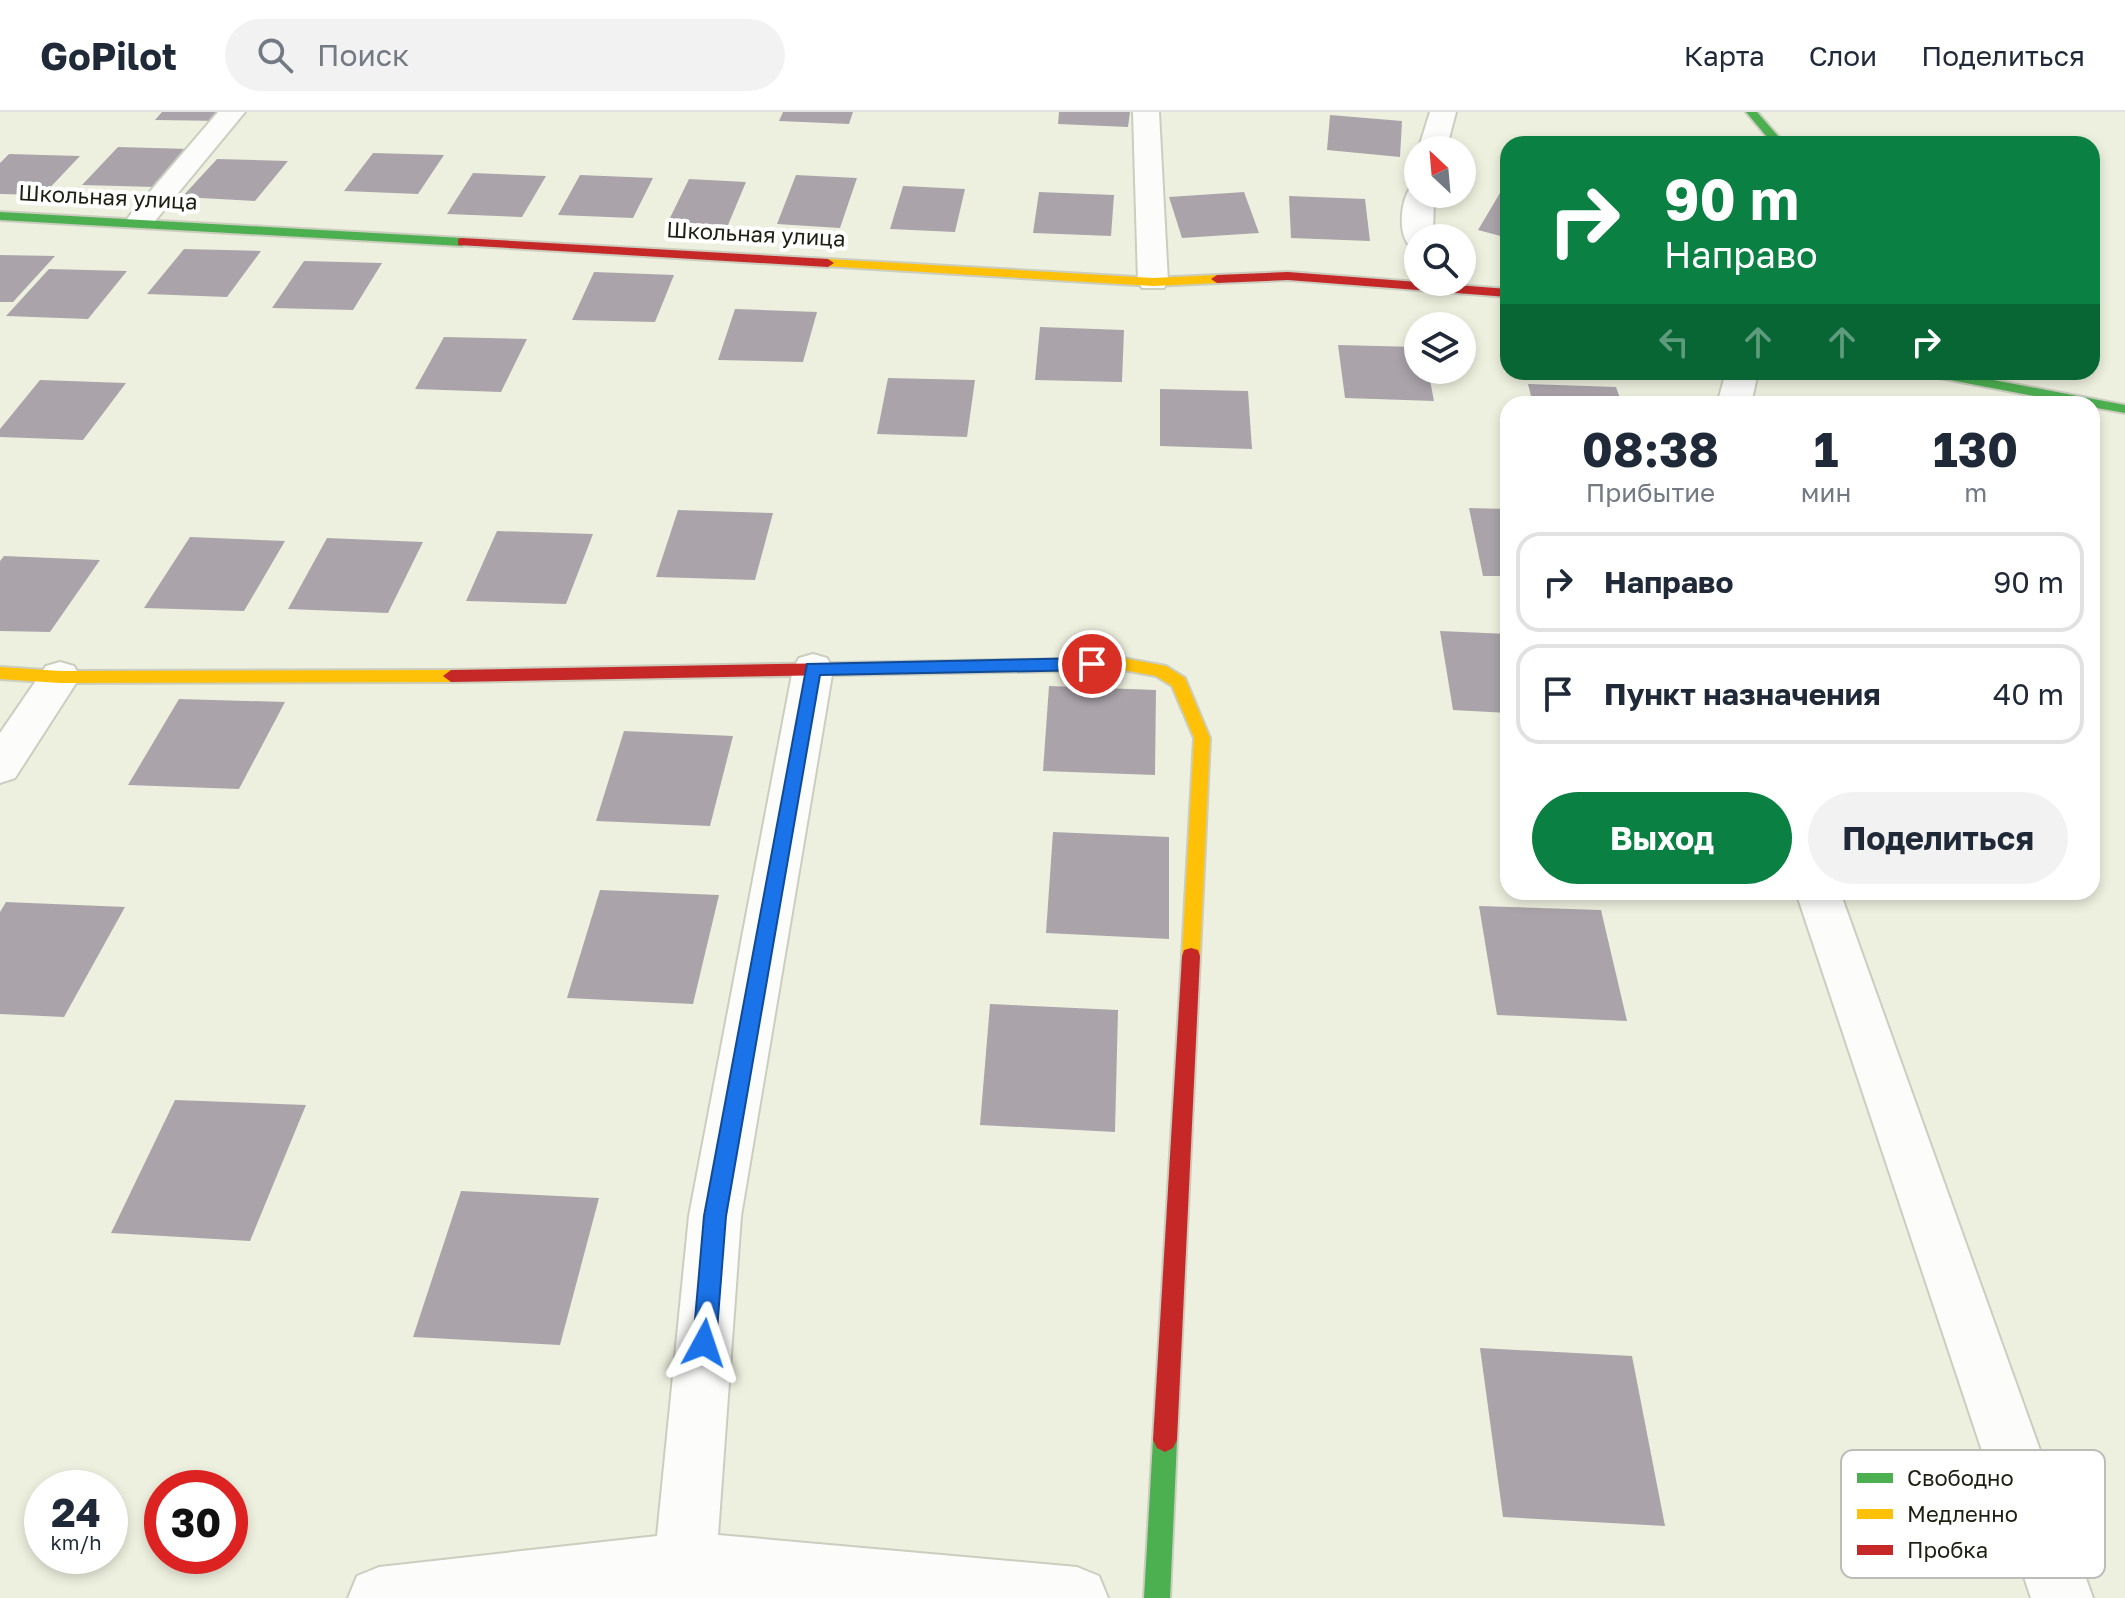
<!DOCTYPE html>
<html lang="ru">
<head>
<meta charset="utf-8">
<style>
	body { margin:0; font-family:"Golos Text",sans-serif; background:#f2f2f3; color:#1f2937; height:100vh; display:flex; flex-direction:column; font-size:30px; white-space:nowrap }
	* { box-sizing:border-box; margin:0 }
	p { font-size:26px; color:#747a83 }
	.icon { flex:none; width:44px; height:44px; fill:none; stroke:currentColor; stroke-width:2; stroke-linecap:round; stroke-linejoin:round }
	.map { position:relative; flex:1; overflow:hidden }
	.panel { position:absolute; left:1500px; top:284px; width:600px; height:504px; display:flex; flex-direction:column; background:#fff; border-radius:24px; box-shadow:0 4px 12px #0003 }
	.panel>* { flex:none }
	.banner { position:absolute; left:1500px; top:24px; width:600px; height:244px; border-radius:24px; box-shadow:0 4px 12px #0003; background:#0b8043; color:#fff; overflow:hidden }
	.needle { width:52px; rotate:334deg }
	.tools { position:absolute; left:1404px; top:24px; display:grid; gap:16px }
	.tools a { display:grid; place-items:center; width:72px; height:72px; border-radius:50%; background:#fff; box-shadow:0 4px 12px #0003; font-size:40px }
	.speed { position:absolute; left:24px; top:1358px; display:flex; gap:16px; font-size:40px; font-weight:700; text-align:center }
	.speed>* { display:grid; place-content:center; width:104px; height:104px; border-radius:50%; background:#fff; box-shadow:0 4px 12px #0003; line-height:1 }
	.speed small { font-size:20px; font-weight:400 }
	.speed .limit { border:12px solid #d22; background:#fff; color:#111 }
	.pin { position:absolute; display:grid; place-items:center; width:68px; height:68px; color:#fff; margin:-34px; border:4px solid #fff; border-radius:50%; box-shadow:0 2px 8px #0007 }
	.me { position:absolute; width:88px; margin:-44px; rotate:5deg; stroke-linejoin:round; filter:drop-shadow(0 0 6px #0008) }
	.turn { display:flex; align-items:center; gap:28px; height:168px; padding:0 32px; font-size:36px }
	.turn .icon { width:104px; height:104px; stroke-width:2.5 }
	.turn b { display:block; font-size:56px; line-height:68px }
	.lanes { display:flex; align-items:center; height:76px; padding:0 32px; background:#0003; justify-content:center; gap:40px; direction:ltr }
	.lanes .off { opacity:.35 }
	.eta { display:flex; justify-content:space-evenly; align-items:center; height:136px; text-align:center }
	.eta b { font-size:48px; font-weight:700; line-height:56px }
	.action { display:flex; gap:16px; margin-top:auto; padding:16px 32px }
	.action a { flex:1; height:92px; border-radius:48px; background:#0b8043; color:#fff; font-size:32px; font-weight:700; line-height:92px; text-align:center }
	.action a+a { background:#f2f2f3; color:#1f2937 }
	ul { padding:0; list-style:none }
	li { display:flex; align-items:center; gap:24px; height:100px; margin:0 16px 12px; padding:0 16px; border:4px solid #e0e1e3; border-radius:24px }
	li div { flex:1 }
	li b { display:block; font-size:30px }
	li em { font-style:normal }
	header { display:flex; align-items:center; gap:48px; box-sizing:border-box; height:112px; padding:0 40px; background:#fff; border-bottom:2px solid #e0e1e3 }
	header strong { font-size:38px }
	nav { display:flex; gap:44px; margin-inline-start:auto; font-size:28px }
	.search { width:560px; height:72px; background:#f2f2f3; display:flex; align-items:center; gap:20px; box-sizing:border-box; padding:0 28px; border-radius:44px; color:#747a83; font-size:30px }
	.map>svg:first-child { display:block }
</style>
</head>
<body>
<header>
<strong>GoPilot</strong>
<div class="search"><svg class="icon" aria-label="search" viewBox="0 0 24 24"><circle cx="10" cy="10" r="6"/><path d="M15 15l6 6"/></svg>Поиск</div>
<nav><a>Карта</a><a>Слои</a><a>Поделиться</a></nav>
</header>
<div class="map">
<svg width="2125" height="1486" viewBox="0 0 2125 1486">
	<rect width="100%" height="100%" fill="#eef0df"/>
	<g fill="#aaa4aa">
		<path d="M162 0H232L224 9 155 8Z"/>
		<path d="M783 0H853L849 12 779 9Z"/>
		<path d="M1059 0H1130L1128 15 1058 12Z"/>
		<path d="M1330 3 1402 9 1400 45 1327 38Z"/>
		<path d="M118 35 189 37 155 75 82 73Z"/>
		<path d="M373 41 444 43 418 82 344 79Z"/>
		<path d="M9 42 80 44 43 83 0 82V51Z"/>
		<path d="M217 47 288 49 255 89 182 85Z"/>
		<path d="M473 61 546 64 522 105 447 102Z"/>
		<path d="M580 63 653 66 633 106 558 103Z"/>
		<path d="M796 63 857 66 840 116 777 112Z"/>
		<path d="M689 67 746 70 728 113 668 110Z"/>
		<path d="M903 74 965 77 955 120 890 117Z"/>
		<path d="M1039 80 1114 83 1111 124 1033 121Z"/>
		<path d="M1244 80 1259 121 1182 126 1169 85Z"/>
		<path d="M1500 81 1508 83V126L1478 118Z"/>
		<path d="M1289 84 1365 87 1370 129 1291 126Z"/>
		<path d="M184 137 261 139 227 185 147 182Z"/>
		<path d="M0 143 55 144 13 190H0Z"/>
		<path d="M304 149 382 151 353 198 272 196Z"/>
		<path d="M49 157 127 159 88 207 6 204Z"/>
		<path d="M594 160 674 163 655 210 572 208Z"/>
		<path d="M735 197 817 200 803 250 718 248Z"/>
		<path d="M1040 215 1124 218 1122 270 1035 268Z"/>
		<path d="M444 225 527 227 501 280 415 277Z"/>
		<path d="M1338 233 1418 235V258H1428L1434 289 1345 286Z"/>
		<path d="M888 266 975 268 967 325 877 322Z"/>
		<path d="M40 268 126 271 83 328 0 325V317Z"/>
		<path d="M1528 272 1616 275 1622 292H1533Z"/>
		<path d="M1160 277 1248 279 1252 337 1160 334Z"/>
		<path d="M1469 396 1508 397V464H1483Z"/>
		<path d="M678 398 773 401 755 468 656 465Z"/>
		<path d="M497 419 593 422 566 492 466 489Z"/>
		<path d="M190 425 285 429 244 499 144 496Z"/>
		<path d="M327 426 423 430 388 501 288 497Z"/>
		<path d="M4 444 100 448 50 520 0 519V449Z"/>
		<path d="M1440 519 1508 522V601L1453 598Z"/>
		<path d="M1049 574 1156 578 1155 663 1043 659Z"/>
		<path d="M179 587 285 590 239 677 128 673Z"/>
		<path d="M624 619 733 624 710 714 596 709Z"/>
		<path d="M1053 720 1169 725V827L1046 821Z"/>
		<path d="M600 778 719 783 693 892 567 886Z"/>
		<path d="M6 790 125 795 64 905 0 902V800Z"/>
		<path d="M1479 794 1601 798 1627 909 1497 903Z"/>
		<path d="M990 892 1118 898 1115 1020 980 1013Z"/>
		<path d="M175 988 306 993 250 1129 111 1121Z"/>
		<path d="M461 1079 599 1086 560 1233 413 1225Z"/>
		<path d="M1480 1236 1632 1244 1665 1414 1503 1405Z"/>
	</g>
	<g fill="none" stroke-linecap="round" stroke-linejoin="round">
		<defs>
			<g id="street">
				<path d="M218 0H245L150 115H130L126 109 130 103Z"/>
				<path d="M1133 0H1159L1168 170 1164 176H1142L1138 170Z"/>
				<path d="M1430 0H1456L1446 38H1418Z"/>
				<path d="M1418 74V82H1434L1433 126H1418V135L1408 132C1398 118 1401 90 1410 76Z"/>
				<path d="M1726 260H1758L1751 292H1717Z"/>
				<path d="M813 542 827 546 833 557 741 1104 718 1423 1077 1455 1099 1464 1108 1486H348L357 1464 379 1455 657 1424 689 1104 793 557 799 546Z"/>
				<path d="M60 550 74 554 80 565 15 666 0 671V621L46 554Z"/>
				<path d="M1796 780H1840L2093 1486H2031Z"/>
			</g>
			<g id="fast">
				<path d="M1746 0H1757L1785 32H1773Z"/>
				<path d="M0 100 462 126 468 130 462 134 0 108Z"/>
				<path d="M1922 260H1951L2125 293V301L2092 295V292H2076L1929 264Z"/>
				<path d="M1165 1316 1173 1320 1177 1328 1170 1486H1144L1153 1328 1157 1320Z"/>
			</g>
			<g id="slow">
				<path d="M828 147 1153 166 1217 163 1223 167 1217 171 1153 174 824 154V148Z"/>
				<path d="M1123 546 1166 554 1185 566 1210 626 1200 844 1198 850 1191 852 1184 850 1182 844 1194 626 1172 574 1156 564 1123 558 838 563 830 557 838 551Z"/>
				<path d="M0 555 60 559 451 558 459 564 451 570 60 571 0 567Z"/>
			</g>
			<g id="jam">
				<path d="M462 126 828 147 834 151 828 155 458 133V127Z"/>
				<path d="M1288 160 1508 177V185L1288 168 1217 171 1211 167 1217 163Z"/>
				<path d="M838 551 846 557 838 563 451 570 443 564 451 558Z"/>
				<path d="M1191 836 1198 838 1200 844 1177 1328 1173 1336 1165 1340 1157 1336 1153 1328 1182 844 1184 838Z"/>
			</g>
		</defs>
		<use href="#street" stroke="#cbcdbf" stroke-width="4"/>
		<use href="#fast" stroke="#cbcdbf" stroke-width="4"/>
		<use href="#slow" stroke="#cbcdbf" stroke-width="4"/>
		<use href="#jam" stroke="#cbcdbf" stroke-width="4"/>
		<use href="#street" fill="#fcfdfa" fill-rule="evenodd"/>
		<use href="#fast" fill="#4caf50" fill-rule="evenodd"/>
		<use href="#slow" fill="#ffc107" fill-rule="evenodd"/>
		<use href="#jam" fill="#c62828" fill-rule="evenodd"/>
	</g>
	<path fill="#1a73e8" stroke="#114b97" stroke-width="2" d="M1092 546 1100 552 1092 558 820 563 726 1104 716 1231 713 1239 704 1242 696 1239 693 1231 704 1104 807 552Z"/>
	<g text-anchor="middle" stroke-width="8" stroke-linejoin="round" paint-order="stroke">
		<g font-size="22" fill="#1e1f13" stroke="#fff">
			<text transform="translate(108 85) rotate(3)" y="8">Школьная улица</text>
			<text transform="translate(756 122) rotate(3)" y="8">Школьная улица</text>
		</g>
	</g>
	<rect x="1841" y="1338" width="264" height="128" rx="12" fill="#fff" stroke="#bcbcb8" stroke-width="2"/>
	<rect x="1857" y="1361" width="36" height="10" fill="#4caf50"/>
	<rect x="1857" y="1397" width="36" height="10" fill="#ffc107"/>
	<rect x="1857" y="1433" width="36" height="10" fill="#c62828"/>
	<g font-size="22" fill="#1e1f13">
		<text x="1907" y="1374">Свободно</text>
		<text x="1907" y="1410">Медленно</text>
		<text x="1907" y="1446">Пробка</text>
	</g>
</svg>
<div class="tools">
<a><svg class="needle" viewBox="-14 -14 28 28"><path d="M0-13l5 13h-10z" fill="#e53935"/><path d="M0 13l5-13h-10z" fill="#747a83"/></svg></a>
<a><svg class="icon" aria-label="search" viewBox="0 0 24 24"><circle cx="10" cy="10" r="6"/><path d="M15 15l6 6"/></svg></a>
<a><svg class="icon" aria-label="layers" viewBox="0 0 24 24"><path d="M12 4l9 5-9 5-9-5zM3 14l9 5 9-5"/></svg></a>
</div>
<div class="speed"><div>24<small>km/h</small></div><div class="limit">30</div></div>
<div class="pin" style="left:1092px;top:552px;background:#d93025"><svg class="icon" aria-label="arrive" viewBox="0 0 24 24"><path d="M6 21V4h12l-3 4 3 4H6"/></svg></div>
<svg class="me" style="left:704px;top:1231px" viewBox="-20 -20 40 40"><path d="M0-17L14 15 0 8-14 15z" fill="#1a73e8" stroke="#fff" stroke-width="4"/></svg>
<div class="banner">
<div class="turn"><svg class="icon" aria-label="right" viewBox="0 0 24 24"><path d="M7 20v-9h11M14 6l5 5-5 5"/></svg><div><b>90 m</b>Направо</div></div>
<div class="lanes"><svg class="icon off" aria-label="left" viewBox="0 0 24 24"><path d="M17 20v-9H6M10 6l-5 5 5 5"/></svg><svg class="icon off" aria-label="ahead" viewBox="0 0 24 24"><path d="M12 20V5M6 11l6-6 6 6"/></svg><svg class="icon off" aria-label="ahead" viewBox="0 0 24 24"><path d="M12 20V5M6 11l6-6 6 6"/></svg><svg class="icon" aria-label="right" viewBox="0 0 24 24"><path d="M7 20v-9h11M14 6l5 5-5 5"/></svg></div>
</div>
<section class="panel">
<div class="eta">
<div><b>08:38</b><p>Прибытие</p></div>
<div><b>1</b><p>мин</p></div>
<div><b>130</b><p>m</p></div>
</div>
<ul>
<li><svg class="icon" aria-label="right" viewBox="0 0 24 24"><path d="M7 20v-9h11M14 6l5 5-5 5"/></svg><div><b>Направо</b></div><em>90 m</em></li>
<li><svg class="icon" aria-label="arrive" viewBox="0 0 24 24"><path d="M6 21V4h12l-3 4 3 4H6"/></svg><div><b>Пункт назначения</b></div><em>40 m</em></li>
</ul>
<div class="action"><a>Выход</a><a>Поделиться</a></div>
</section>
</div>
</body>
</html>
